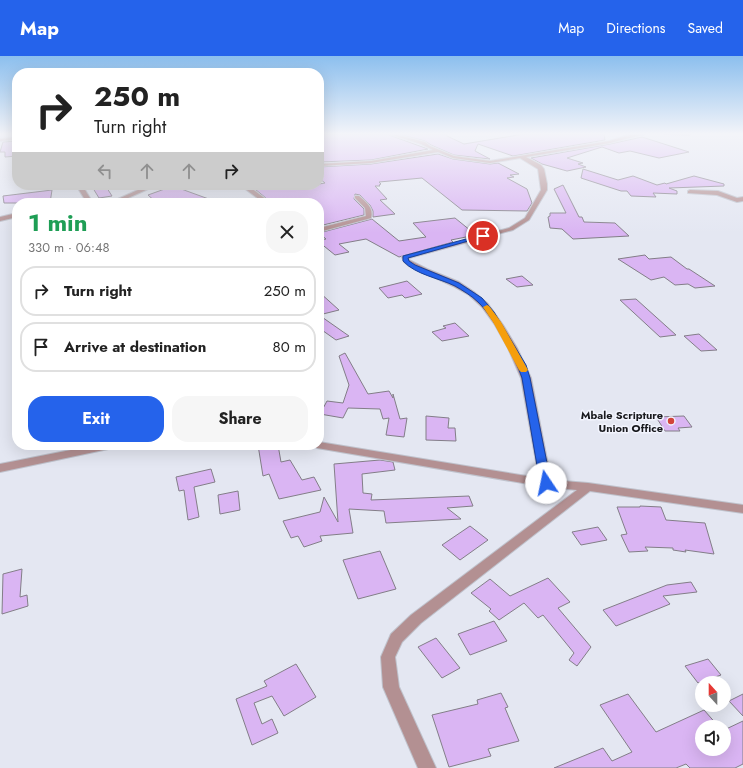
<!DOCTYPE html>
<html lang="en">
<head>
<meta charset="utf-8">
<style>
	body { margin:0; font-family:Jost,sans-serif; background:#f6f6f6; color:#222; height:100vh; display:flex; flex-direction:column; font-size:15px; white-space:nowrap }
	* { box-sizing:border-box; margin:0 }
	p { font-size:13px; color:#767676 }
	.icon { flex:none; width:22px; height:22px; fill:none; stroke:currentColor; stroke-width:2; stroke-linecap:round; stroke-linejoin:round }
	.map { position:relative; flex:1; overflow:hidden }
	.side { position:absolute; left:12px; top:142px; width:312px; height:252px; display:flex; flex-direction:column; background:#fff; border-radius:16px; box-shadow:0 4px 16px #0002 }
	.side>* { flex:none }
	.guide { position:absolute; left:12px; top:12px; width:312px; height:122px; border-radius:16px; box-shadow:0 4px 16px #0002; background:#fff; color:#222; overflow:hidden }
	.needle { width:26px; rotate:339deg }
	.fabs { position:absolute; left:695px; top:620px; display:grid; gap:8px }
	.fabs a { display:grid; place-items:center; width:36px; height:36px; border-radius:50%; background:#fff; box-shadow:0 4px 16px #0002; font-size:20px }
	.pin { position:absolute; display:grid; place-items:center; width:34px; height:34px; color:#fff; margin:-17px; border:2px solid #fff; border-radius:50%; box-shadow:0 1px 4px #0007 }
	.me { position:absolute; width:44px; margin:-22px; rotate:349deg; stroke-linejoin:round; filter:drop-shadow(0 0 3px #0008) }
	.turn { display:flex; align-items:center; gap:14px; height:84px; padding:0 16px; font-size:18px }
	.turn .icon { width:52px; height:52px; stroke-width:2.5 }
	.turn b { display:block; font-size:28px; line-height:34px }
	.lanes { display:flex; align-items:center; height:38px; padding:0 16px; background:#0003; justify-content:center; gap:20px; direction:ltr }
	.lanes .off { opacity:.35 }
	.round { display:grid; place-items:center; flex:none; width:42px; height:42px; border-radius:16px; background:#f6f6f6 }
	.overview { display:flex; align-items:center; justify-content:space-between; height:68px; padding:0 16px }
	h1 { font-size:24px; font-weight:700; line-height:30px; color:#1e9e55 }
	.primary-button { display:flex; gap:8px; margin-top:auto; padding:8px 16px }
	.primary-button a { flex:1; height:46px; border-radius:16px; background:#2563eb; color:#fff; font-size:16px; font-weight:700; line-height:46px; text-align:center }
	.primary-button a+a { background:#f6f6f6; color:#222 }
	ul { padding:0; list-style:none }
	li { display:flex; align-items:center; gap:12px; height:50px; margin:0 8px 6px; padding:0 8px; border:2px solid #e0e0e0; border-radius:16px }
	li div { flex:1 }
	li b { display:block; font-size:15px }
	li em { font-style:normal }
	header { display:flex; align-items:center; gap:24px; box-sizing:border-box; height:56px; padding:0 20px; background:#2563eb; color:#fff }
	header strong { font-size:19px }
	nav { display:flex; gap:22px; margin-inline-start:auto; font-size:14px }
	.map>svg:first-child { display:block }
</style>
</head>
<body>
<header>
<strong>Map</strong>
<nav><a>Map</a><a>Directions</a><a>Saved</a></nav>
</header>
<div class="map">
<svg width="743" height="712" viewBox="0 0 743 712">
	<rect width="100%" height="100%" fill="#e4e7f2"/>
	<g fill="#dab5f3" stroke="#837e88">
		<path d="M319 78H388L389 79 428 93 371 104 319 106Z"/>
		<path d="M398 78H447V80L464 88 524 78H604L605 84 513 100 478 88 475 95 490 103 454 99 431 89 425 85Z"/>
		<path d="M642 81 689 96 659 102 630 95 619 97 602 91 567 102 583 107 578 108 586 111 567 115 542 108 531 102 610 88Z"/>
		<path d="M17 85V100L5 101V96H0L3 86Z"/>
		<path d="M438 98 453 103 490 108 498 107 519 118 510 119 514 121 507 122 527 133 532 147 527 155 462 154 422 122 379 126 381 128 379 129 380 130H375L387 143 380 144 395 158 373 161V155L370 149 360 139 355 138 354 143 364 153V159L319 170V147H272L250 129H295L298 131 319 129V128L325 127 319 122V111L371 108Z"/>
		<path d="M583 113 618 124 633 120 657 129 665 127 666 128 694 120 724 128V130L669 132 677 135V138L653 137 656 141 631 140 627 135H621L581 122Z"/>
		<path d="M91 129H105L112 140 99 142Z"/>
		<path d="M563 129 579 161H582L584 166 615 167 629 180 573 183 562 173 550 172 548 161 550 160V157H566L554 133Z"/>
		<path d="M173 130 217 146 216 147H157L148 139Z"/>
		<path d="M52 134 50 147H4L3 140Z"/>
		<path d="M455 162 476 179 451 184 453 186 399 201 366 183 339 188 349 196 335 199 319 186V184L326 183 319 177 372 163 399 185 426 181 413 167Z"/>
		<path d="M645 199 649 203 671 201 687 213H689L715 230 695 232 688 228 675 229 664 221 651 224 618 203Z"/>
		<path d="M522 220 533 229 517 231 506 223Z"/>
		<path d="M407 225 422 238 405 242 402 239 388 242 379 232Z"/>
		<path d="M319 236 339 254 319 259Z"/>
		<path d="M636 243 676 279 660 281 620 244Z"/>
		<path d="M319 259 349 280 336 284 319 272Z"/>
		<path d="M455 267 469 280 442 285 432 276 446 272 443 270Z"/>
		<path d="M699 278 717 294 701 295 684 280Z"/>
		<path d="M345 297 368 338 389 335 393 342V338L400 363 407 362 404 381 386 379 389 362 383 363 380 353 348 352 343 362 320 358 327 345 343 347 349 329 339 300Z"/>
		<path d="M426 360 449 362 448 372H455L456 385 426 384Z"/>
		<path d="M684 360 692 371 678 372 680 375H665L656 361Z"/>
		<path d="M258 389H278L281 406 290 404 302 424 314 421 321 434 279 443 269 418 263 420Z"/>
		<path d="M380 404 393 406 395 414 362 418 363 437 372 438 371 444 469 440 473 450 447 452 461 463 386 467 384 455 349 453 353 477 320 480 322 485 304 491 298 480 291 482 283 465 320 456 324 441 338 466 334 408Z"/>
		<path d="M211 413 215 426 194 431 199 461 188 464 184 434 179 435 176 421Z"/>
		<path d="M238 435 240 454 220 458 218 439Z"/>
		<path d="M640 450 661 451 666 464 705 467 714 498 685 494 686 496 673 494V492L645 491 648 495 629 496 621 479 627 478 617 451H640Z"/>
		<path d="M470 470 488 484 460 504 442 489Z"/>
		<path d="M598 471 607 484 581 489 572 476Z"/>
		<path d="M380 495 396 533 358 543 343 504Z"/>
		<path d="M22 513 20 541 27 539 28 550 2 558 3 518Z"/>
		<path d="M548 522 570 546 558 552 591 591 577 610 569 604 574 597 543 559 538 562 524 547 499 564 489 555 491 553 471 537 490 523 510 540Z"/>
		<path d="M691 526 697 536 663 540 670 548 616 570 603 554 667 529Z"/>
		<path d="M494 565 507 585 470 599 458 578Z"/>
		<path d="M436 582 460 612 442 622 418 591Z"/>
		<path d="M708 603 721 619 698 627 685 610Z"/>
		<path d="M296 608 316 641 284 660 272 640 254 647 262 668 272 663 278 677 252 689 236 643 267 630 264 625Z"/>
		<path d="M501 637 508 651 505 652 519 685 488 693 491 700 449 711 432 659 478 648 477 644Z"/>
		<path d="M628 638 656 676 704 654 719 671H702V693H724V674L743 665V708L735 712H690L686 708 676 712H554L603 692 612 705 632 696 600 649Z"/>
		<path d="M743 638V660L729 645Z"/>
	</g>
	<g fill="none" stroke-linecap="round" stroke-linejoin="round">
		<defs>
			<g id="street">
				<path d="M389 78H394L425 86 430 90 454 100 490 105 609 85 629 79 645 78 610 87 526 101 541 109 544 113 547 128V134L529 164 513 174 409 202V204L427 213 459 226 474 236 488 248 503 269 517 292 531 322 551 424 588 427 743 449V457L590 435 421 567 402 586 395 601 399 631 436 712H418L383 631 381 601 391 578 411 559 577 434 546 431 317 392 312 389H319V386L539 422 521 322 508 292 495 269 482 251 469 239 453 230 409 210 404 206 402 201 509 172 525 162 541 134 538 113 520 102 490 107 453 102 438 96 371 107 319 110V108L371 105 433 94 421 88Z"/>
				<path d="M665 78H691L689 79Z"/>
				<path d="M17 81V83L0 85V83Z"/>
				<path d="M76 129H82L93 147H87Z"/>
				<path d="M149 129H157L117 147H109Z"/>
				<path d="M240 129H247L271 147H264Z"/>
				<path d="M690 134 718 135 737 142 743 141V145L737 146 717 139 688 137V135Z"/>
				<path d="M355 140H359C366 146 374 152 371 162L319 176V172L366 160 365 152 355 142Z"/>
				<path d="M17 157V161L0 165V161Z"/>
				<path d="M96 389H118L113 392 0 416V408Z"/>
			</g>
		</defs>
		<use href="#street" stroke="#bfc2cc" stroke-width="2"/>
		<use href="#street" fill="#b39092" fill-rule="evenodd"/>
	</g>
	<linearGradient id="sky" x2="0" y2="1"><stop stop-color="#8cbfee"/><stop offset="0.44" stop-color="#f3f4f9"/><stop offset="1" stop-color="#f3f4f9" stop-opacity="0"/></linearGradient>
	<rect width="743" height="177" fill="url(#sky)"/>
	<path fill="#2563eb" stroke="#184099" d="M481 179 486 180 408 202 409 205 415 209 459 227 482 242 494 256 526 309 530 322 551 427 549 430H542L540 427 522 322C515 301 494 261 478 246 472 240 462 234 455 230 439 222 416 219 403 205V200Z"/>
	<path fill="#f59e0b" d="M487 249 489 250 501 266 528 314 526 316H521L519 314 493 266 483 251Z"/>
	<circle fill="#d2443a" stroke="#f2f4fe" stroke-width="1.5" cx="671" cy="365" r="4"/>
	<g text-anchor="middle" stroke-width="3" stroke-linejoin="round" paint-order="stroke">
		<g font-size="11" font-weight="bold" fill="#191a1e" stroke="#f2f4fe" text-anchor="end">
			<text x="663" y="363">Mbale Scripture<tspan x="663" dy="13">Union Office</tspan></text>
		</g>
	</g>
</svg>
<div class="fabs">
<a><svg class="needle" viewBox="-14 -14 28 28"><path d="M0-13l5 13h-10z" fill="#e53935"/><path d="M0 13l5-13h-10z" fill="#767676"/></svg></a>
<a><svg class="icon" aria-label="sound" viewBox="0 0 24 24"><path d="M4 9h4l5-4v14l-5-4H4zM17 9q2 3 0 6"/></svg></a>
</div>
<div class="pin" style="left:483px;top:180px;background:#d93025"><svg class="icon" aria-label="arrive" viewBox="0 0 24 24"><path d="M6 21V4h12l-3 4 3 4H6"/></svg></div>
<svg class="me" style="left:546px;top:427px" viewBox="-20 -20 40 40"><circle r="19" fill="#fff"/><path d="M0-13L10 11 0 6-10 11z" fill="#2563eb"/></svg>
<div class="guide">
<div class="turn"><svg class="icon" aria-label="right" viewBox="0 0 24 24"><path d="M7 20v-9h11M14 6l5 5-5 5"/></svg><div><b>250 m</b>Turn right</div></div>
<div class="lanes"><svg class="icon off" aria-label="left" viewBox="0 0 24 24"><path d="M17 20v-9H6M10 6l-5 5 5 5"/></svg><svg class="icon off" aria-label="ahead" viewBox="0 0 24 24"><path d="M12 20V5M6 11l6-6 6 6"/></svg><svg class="icon off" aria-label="ahead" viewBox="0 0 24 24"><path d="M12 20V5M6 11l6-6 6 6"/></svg><svg class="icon" aria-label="right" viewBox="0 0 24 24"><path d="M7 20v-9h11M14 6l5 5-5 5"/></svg></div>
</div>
<section class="side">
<div class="overview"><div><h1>1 min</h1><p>330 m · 06:48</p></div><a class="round"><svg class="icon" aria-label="close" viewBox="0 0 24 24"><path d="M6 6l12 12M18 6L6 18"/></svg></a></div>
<ul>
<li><svg class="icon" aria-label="right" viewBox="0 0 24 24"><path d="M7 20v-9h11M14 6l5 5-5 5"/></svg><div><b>Turn right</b></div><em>250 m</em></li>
<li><svg class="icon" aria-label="arrive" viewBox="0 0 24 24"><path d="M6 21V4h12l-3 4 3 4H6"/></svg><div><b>Arrive at destination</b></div><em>80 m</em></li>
</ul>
<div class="primary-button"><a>Exit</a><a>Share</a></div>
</section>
</div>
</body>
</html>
